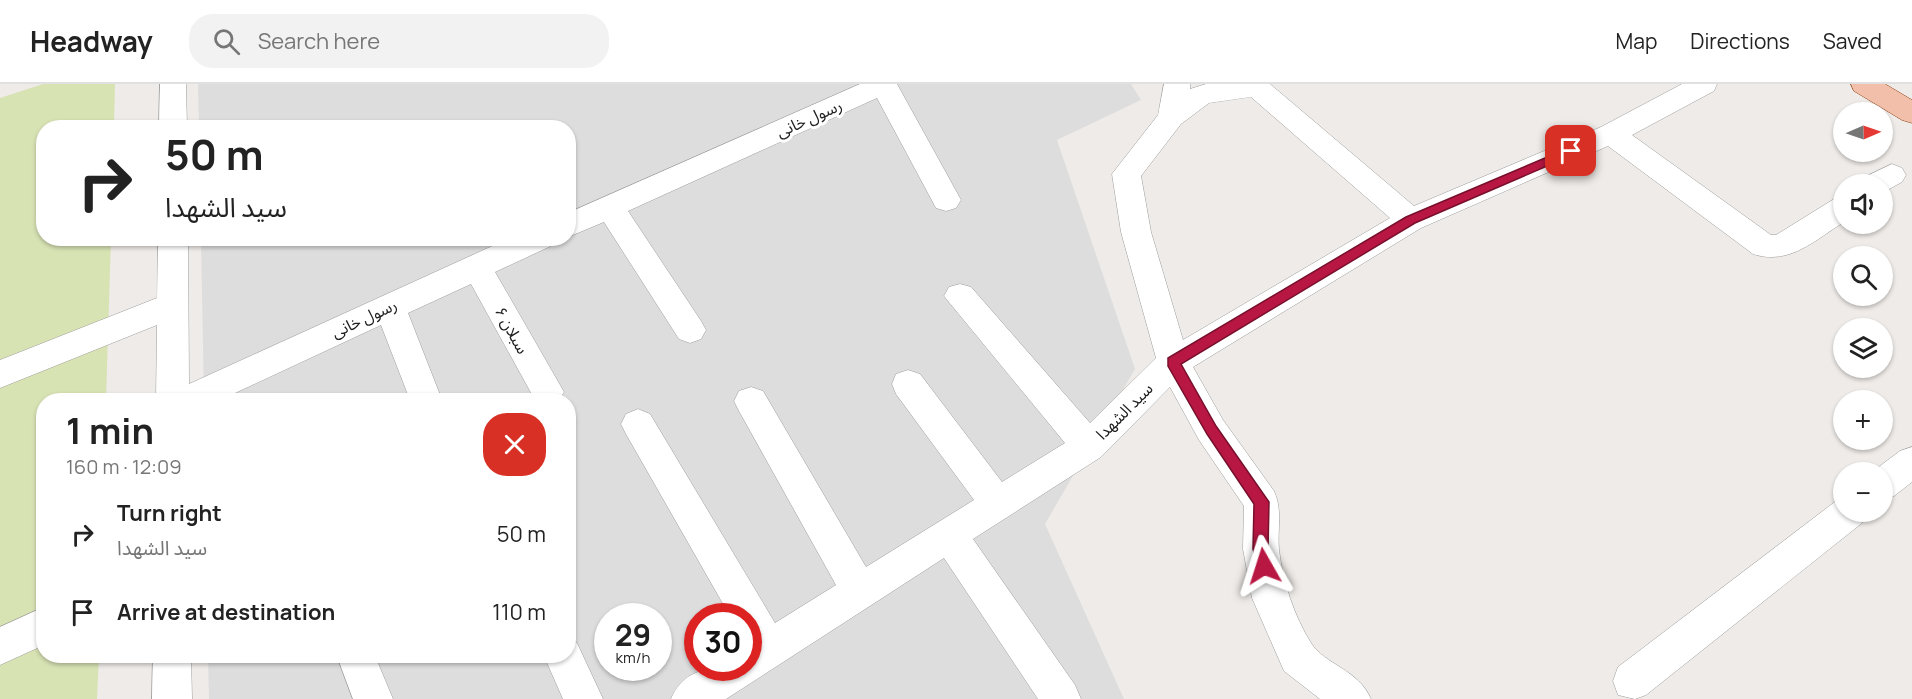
<!DOCTYPE html>
<html lang="en">
<head>
<meta charset="utf-8">
<style>
	body { margin:0; font-family:Manrope,"Noto Sans Arabic",sans-serif; background:#f2f2f2; color:#222; height:100vh; display:flex; flex-direction:column; font-size:22px; white-space:nowrap }
	* { box-sizing:border-box; margin:0 }
	p { font-size:20px; color:#767676 }
	.icon { flex:none; width:33px; height:33px; fill:none; stroke:currentColor; stroke-width:2; stroke-linecap:round; stroke-linejoin:round }
	.map { position:relative; flex:1; overflow:hidden }
	.drawer { position:absolute; left:36px; top:309px; width:540px; height:270px; display:flex; flex-direction:column; background:#fff; border-radius:24px; box-shadow:0 2px 4px #0004 }
	.drawer>* { flex:none }
	.guide { position:absolute; left:36px; top:36px; width:540px; height:126px; border-radius:24px; box-shadow:0 2px 4px #0004; background:#fff; color:#222; overflow:hidden }
	.needle { width:39px; rotate:88deg }
	.buttons { position:absolute; left:1833px; top:18px; display:grid; gap:12px }
	.buttons a { display:grid; place-items:center; width:60px; height:60px; border-radius:50%; background:#fff; box-shadow:0 2px 4px #0004; font-size:30px }
	.speed { position:absolute; left:594px; top:519px; display:flex; gap:12px; font-size:30px; font-weight:700; text-align:center }
	.speed>* { display:grid; place-content:center; width:78px; height:78px; border-radius:50%; background:#fff; box-shadow:0 2px 4px #0004; line-height:1 }
	.speed small { font-size:15px; font-weight:400 }
	.speed .limit { border:9px solid #d22; background:#fff; color:#111 }
	.pin { position:absolute; display:grid; place-items:center; width:51px; height:51px; color:#fff; margin:-26px; border-radius:12px; box-shadow:0 3px 9px #0006 }
	.me { position:absolute; width:66px; margin:-33px; rotate:354deg; stroke-linejoin:round; filter:drop-shadow(0 0 4px #0008) }
	.turn { display:flex; align-items:center; gap:21px; height:126px; padding:0 30px; font-size:27px }
	.turn .icon { width:78px; height:78px; stroke-width:2.5 }
	.turn b { display:block; font-size:42px; line-height:51px }
	.round { display:grid; place-items:center; flex:none; width:63px; height:63px; border-radius:24px; background:#f2f2f2 }
	.head { display:flex; align-items:center; justify-content:space-between; height:102px; padding:0 30px }
	h1 { font-size:36px; font-weight:700; line-height:45px }
	ul { padding:0; list-style:none }
	li { display:flex; align-items:center; gap:18px; height:78px; padding:0 30px }
	li div { flex:1 }
	li b { display:block; font-size:22px }
	li em { font-style:normal }
	header { display:flex; align-items:center; gap:36px; box-sizing:border-box; height:84px; padding:0 30px; background:#fff; border-bottom:2px solid #e0e0e0 }
	header strong { font-size:28px }
	nav { display:flex; gap:33px; margin-inline-start:auto; font-size:21px }
	.search { width:420px; height:54px; background:#f2f2f2; display:flex; align-items:center; gap:15px; box-sizing:border-box; padding:0 21px; border-radius:24px; color:#767676; font-size:22px }
	.map>svg:first-child { display:block }
</style>
</head>
<body>
<header>
<strong>Headway</strong>
<div class="search"><svg class="icon" aria-label="search" viewBox="0 0 24 24"><circle cx="10" cy="10" r="6"/><path d="M15 15l6 6"/></svg>Search here</div>
<nav><a>Map</a><a>Directions</a><a>Saved</a></nav>
</header>
<div class="map">
<svg width="1912" height="615" viewBox="0 0 1912 615">
	<rect width="100%" height="100%" fill="#efebe8"/>
	<path fill="#dedddd" fill-rule="evenodd" d="M198 0H1131L1141 16 1057 56 1135 285 1045 440 1124 615H209L208 572H568V316H204L201 155 568 154V44L199 43ZM608 532H658V584H608ZM698 532H748V584H698Z"/>
	<path fill="#d8e3b4" d="M43 0H115L114 43 44 44V154L111 155 106 316H44V572H99L97 615H0V14Z"/>
	<g fill="none" stroke-linecap="round" stroke-linejoin="round">
		<defs>
			<g id="street">
				<path d="M160 0H186L187 44H159Z"/>
				<path d="M860 0H897L961 116 956 124 946 127 936 124 877 14 628 127 701 237 706 246 701 255 690 259 679 255 604 138 568 153V129Z"/>
				<path d="M1164 0H1190V5L1206 0H1270L1414 122 1601 43 1682 0H1717L1714 7 1632 51 1771 151H1776L1834 115 1844 112V138C1815 156 1789 182 1753 170L1608 62 1421 144 1193 283 1223 336 1274 407C1283 426 1277 446 1279 466 1283 498 1294 532 1311 559 1325 581 1358 585 1371 615H1320L1284 587 1252 514 1243 465 1244 422 1199 356 1170 303 1101 373 973 455 1075 601 1081 615H1038L944 474 726 615H671C686 580 717 584 748 584V532H730L626 350 621 340 626 330 638 325 650 330 775 539 836 501 739 327 734 317 739 307 751 303 763 307 866 483 974 416 896 310 892 300 896 290 908 286 920 290 1002 398 1065 359 944 212 949 203 960 200 971 203 1090 339 1156 274 1121 148 1112 90 1158 31ZM1251 13 1390 134 1183 256 1151 148 1141 92 1181 40 1209 19Z"/>
				<path d="M1892 80 1902 84 1906 91 1902 98 1882 109V100H1863L1867 92Z"/>
				<path d="M158 154H188L189 300 510 154H555L551 162 495 188 564 308 559 316H535L471 200 408 229 442 316H410L381 241 220 316H156L157 241 0 304V276L157 214Z"/>
				<path d="M1912 363V398L1894 412 1882 416V388H1872L1900 367Z"/>
				<path d="M1844 414V428H1866L1862 439 1646 611 1635 615 1618 611 1613 597 1618 583 1836 417Z"/>
				<path d="M44 523V561L0 581V543Z"/>
				<path d="M568 555 577 559 603 615H563L544 572H568Z"/>
				<path d="M153 572H191L192 615H152Z"/>
				<path d="M337 572H375L393 615H353Z"/>
			</g>
			<path id="primary" d="M1851 0H1885L1912 16V39L1902 36 1854 7Z"/>
		</defs>
		<use href="#street" stroke="#9d9d9d" stroke-width="1"/>
		<use href="#primary" stroke="#8b4111" stroke-width="1"/>
		<use href="#street" fill="#fff" fill-rule="evenodd"/>
		<use href="#primary" fill="#f2bfaa" fill-rule="evenodd"/>
	</g>
	<path fill="#b91743" stroke="#780f2c" stroke-width="1.5" d="M1571 63 1575 64V70L1415 139 1181 280 1216 342 1269 418 1268 465 1272 482 1270 487 1264 489 1259 487 1253 465 1254 420 1207 350 1168 282V274L1406 133Z"/>
	<g text-anchor="middle" stroke-width="6" stroke-linejoin="round" paint-order="stroke">
		<g font-size="16" fill="#202020" stroke="#fff">
			<text transform="translate(809 34) rotate(-24)" y="6">رسول خانی</text>
			<text transform="translate(364 234) rotate(-25)" y="6">رسول خانی</text>
			<text transform="translate(512 246) rotate(61)" y="6">سبلان ۶</text>
			<text transform="translate(1124 327) rotate(-45)" y="6">سید الشهدا</text>
		</g>
	</g>
</svg>
<div class="buttons">
<a><svg class="needle" viewBox="-14 -14 28 28"><path d="M0-13l5 13h-10z" fill="#e53935"/><path d="M0 13l5-13h-10z" fill="#767676"/></svg></a>
<a><svg class="icon" aria-label="sound" viewBox="0 0 24 24"><path d="M4 9h4l5-4v14l-5-4H4zM17 9q2 3 0 6"/></svg></a>
<a><svg class="icon" aria-label="search" viewBox="0 0 24 24"><circle cx="10" cy="10" r="6"/><path d="M15 15l6 6"/></svg></a>
<a><svg class="icon" aria-label="layers" viewBox="0 0 24 24"><path d="M12 4l9 5-9 5-9-5zM3 14l9 5 9-5"/></svg></a>
<a>+</a>
<a>−</a>
</div>
<div class="speed"><div>29<small>km/h</small></div><div class="limit">30</div></div>
<div class="pin" style="left:1571px;top:67px;background:#d93025"><svg class="icon" aria-label="arrive" viewBox="0 0 24 24"><path d="M6 21V4h12l-3 4 3 4H6"/></svg></div>
<svg class="me" style="left:1264px;top:482px" viewBox="-20 -20 40 40"><path d="M0-17L14 15 0 8-14 15z" fill="#b91743" stroke="#fff" stroke-width="4"/></svg>
<div class="guide">
<div class="turn"><svg class="icon" aria-label="right" viewBox="0 0 24 24"><path d="M7 20v-9h11M14 6l5 5-5 5"/></svg><div><b>50 m</b>سید الشهدا</div></div>
</div>
<section class="drawer">
<div class="head"><div><h1>1 min</h1><p>160 m · 12:09</p></div><a class="round" style="background:#d93025;color:#fff"><svg class="icon" aria-label="close" viewBox="0 0 24 24"><path d="M6 6l12 12M18 6L6 18"/></svg></a></div>
<ul>
<li><svg class="icon" aria-label="right" viewBox="0 0 24 24"><path d="M7 20v-9h11M14 6l5 5-5 5"/></svg><div><b>Turn right</b><p>سید الشهدا</p></div><em>50 m</em></li>
<li><svg class="icon" aria-label="arrive" viewBox="0 0 24 24"><path d="M6 21V4h12l-3 4 3 4H6"/></svg><div><b>Arrive at destination</b></div><em>110 m</em></li>
</ul>
</section>
</div>
</body>
</html>
